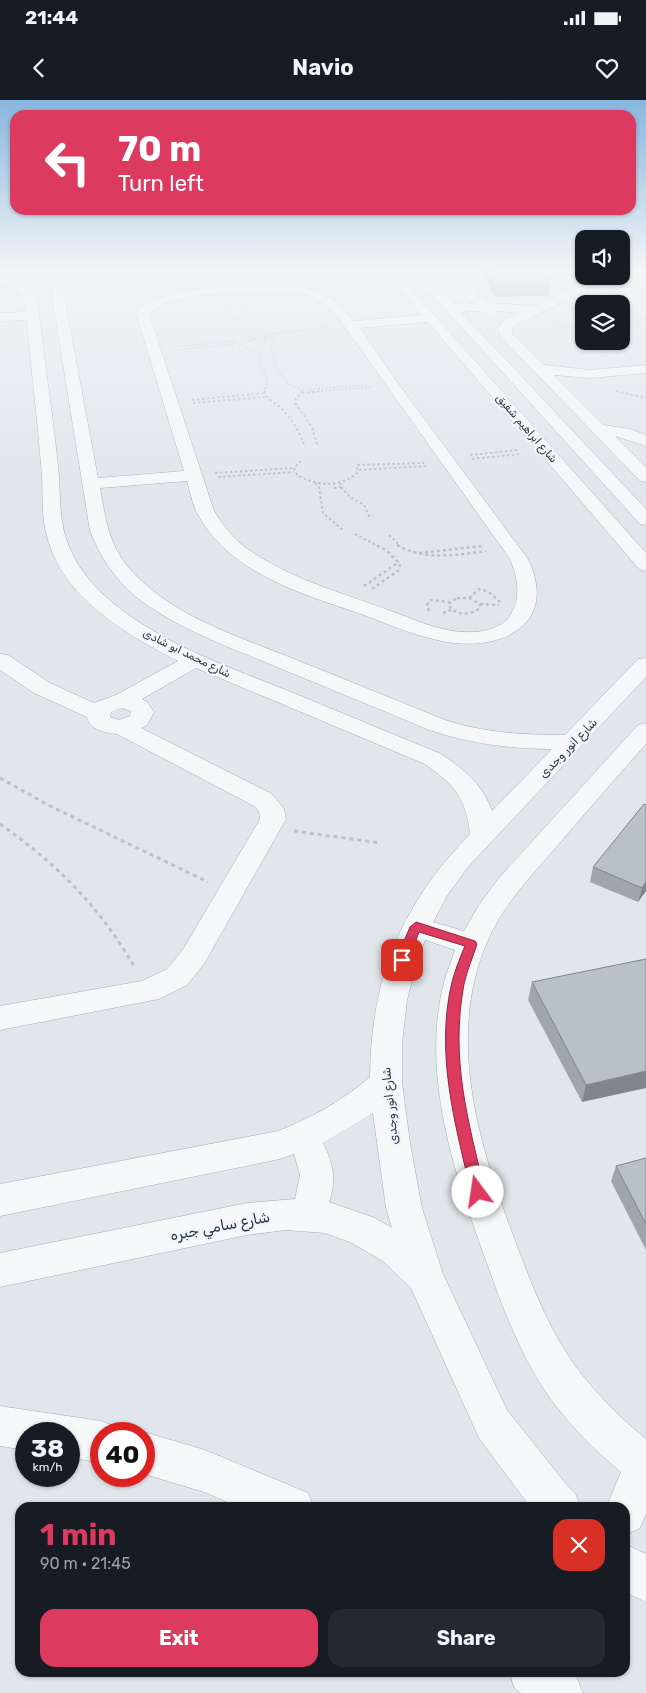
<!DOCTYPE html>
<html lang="en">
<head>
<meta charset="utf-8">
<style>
	body { margin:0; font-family:Rubik,Vazirmatn,sans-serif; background:#242831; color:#f1f3f6; height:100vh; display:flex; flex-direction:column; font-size:19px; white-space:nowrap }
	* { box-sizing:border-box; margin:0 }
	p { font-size:16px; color:#9ea1a6 }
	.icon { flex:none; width:28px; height:28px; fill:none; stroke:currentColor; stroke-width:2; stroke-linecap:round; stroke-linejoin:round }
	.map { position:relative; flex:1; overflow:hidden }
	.drawer { position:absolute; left:15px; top:1402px; width:615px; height:175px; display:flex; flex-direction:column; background:#171b24; border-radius:15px; box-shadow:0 1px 4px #0004 }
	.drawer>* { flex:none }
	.banner { position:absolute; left:10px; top:10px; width:626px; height:105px; border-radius:15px; box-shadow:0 1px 4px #0004; background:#dd3a60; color:#fff; overflow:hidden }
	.buttons { position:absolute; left:575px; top:130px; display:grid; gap:10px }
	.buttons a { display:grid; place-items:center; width:55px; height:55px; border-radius:10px; background:#171b24; box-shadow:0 1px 4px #0004; font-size:25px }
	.speed { position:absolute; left:15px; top:1322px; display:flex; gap:10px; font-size:25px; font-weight:700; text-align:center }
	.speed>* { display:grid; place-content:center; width:65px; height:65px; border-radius:50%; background:#171b24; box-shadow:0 1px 4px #0004; line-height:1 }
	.speed small { font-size:12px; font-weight:400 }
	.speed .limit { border:8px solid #d22; background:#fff; color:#111 }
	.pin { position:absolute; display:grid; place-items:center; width:42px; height:42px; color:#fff; margin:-21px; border-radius:10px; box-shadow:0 2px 8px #0006 }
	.me { position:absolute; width:55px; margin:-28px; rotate:346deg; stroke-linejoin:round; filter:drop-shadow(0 0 4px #0008) }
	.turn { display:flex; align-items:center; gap:18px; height:105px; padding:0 25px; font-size:22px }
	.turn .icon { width:65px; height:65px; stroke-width:2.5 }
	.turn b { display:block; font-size:35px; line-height:42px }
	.round { display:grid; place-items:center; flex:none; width:52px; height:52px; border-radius:15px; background:#242831 }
	.head { display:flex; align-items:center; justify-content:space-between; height:85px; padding:0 25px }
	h1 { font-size:30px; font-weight:700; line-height:38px; color:#dd3a60 }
	.action { display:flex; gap:10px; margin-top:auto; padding:10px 25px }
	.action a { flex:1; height:58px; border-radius:15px; background:#dd3a60; color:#fff; font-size:20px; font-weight:700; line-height:58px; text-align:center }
	.action a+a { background:#242831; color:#f1f3f6 }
	.status { display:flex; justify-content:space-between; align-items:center; height:35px; padding:0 25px; background:#171b24; direction:ltr }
	.status svg { height:14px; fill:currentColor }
	header { display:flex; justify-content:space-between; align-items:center; height:65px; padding:0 25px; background:#171b24; font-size:22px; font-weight:700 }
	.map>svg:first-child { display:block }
</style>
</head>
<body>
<div class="status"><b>21:44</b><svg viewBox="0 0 49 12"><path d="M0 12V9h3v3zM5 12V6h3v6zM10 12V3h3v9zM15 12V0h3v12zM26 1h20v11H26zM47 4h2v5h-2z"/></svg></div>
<header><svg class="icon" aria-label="back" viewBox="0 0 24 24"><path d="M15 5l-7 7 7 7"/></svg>Navio<svg class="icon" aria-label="heart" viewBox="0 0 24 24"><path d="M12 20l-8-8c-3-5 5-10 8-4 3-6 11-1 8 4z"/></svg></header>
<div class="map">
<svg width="646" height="1593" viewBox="0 0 646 1593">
	<rect width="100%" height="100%" fill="#e1e6ec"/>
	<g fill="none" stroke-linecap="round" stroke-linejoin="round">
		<defs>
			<g id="minor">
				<path d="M105 170H167L162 173 78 179 67 187 64 196 98 378 184 371 136 213C158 183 257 184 293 186 320 188 337 200 354 221L421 215 382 170H394L646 453V471L639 469 428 222 360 228 394 278 528 459C561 529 494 554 437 540 410 534 384 522 358 513 299 493 228 472 197 413 192 403 190 391 187 381L100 388C105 415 108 441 125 463 166 515 236 535 294 559 345 579 395 600 445 620 485 633 524 635 565 635L638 559 646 558V577L467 768 447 796 433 822 464 831 479 805 499 778 638 625 646 623V644C618 675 591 707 564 738 536 771 504 802 487 842 445 940 480 1049 516 1143 531 1184 547 1224 571 1260 592 1290 618 1316 646 1339V1414L640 1428 625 1435V1408H606L621 1372C592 1348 565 1321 544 1289 517 1248 500 1200 484 1155 453 1069 421 973 444 882 447 871 452 860 455 850L425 840 417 860 407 900 402 944V982L410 1043 422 1108 443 1174 507 1310 565 1383 575 1393 581 1408H531L479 1338 411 1188 383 1161 350 1142 325 1133 286 1130 247 1135 0 1187V1153L247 1103 295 1099 300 1075 294 1054 280 1059 0 1116V1084L278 1031C315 1016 340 1002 370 977 371 878 401 805 470 734 466 697 454 685 425 664L196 568 142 599 147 602 154 612 147 625 141 628 272 694 284 709 286 719 204 864 187 885 159 899 0 930V906L142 881 167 869 184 848 260 719 259 711 254 706 117 634C105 633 90 630 87 617L34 593 0 570V554L8 555 50 583 94 603 116 595 178 561C126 534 62 498 47 436 40 412 44 388 41 364 37 316 31 268 27 220L0 221V213L26 212C24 191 19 191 0 184V178ZM60 181 55 185 52 196 90 431C100 456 114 478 135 496 174 527 222 544 267 563 321 585 375 607 429 630 469 643 509 649 552 649L492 711C483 685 464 669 441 654 391 633 341 613 291 592 219 563 98 523 68 444 58 419 61 392 58 365 52 309 43 253 37 197L27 185 21 183ZM242 193C265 193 297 187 317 199 326 204 333 213 340 220L510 459C517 476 521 493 513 510 505 529 483 533 464 532 438 531 413 519 388 510 342 493 294 480 252 452 236 442 224 427 214 411L149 214C169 193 215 195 242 193ZM122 608 131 611 130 616 119 620 110 617 111 612ZM373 1013 386 1108 392 1128 375 1118 329 1102C337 1080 333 1063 323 1043Z"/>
				<path d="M407 170H419L454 204H474L443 170H455L488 203 535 206 569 190 584 176H597L578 195 513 226 512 233 544 265 590 270 646 265V273L590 278 554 275 604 325 630 329 646 335V346L615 336 646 367V382L640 381 501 237 498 229 503 221 520 213 495 211 496 213 494 216 490 217 481 211 461 212 646 409V425L640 424 447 211Z"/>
				<path d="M0 1306 101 1321 116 1327 118 1334H101V1363L69 1357V1334H26V1350L0 1346Z"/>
				<path d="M144 1332 205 1350 308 1393 314 1408H241L204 1392 144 1374V1334H140Z"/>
				<path d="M625 1444 646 1454V1502L625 1492Z"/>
				<path d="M509 1572H571L576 1576 583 1593H521L515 1589Z"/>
			</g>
		</defs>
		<use href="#minor" stroke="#a5adb7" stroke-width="1"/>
		<g stroke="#bbc1c7" stroke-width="1" stroke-dasharray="2 2" stroke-linecap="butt">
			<path d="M603 189 635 193"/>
			<path d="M244 207 242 208 246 214 256 221V230L266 238V241L260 244"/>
			<path d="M225 208 227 214 241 223 242 227 232 238V241L260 253V265L268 280 264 292"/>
			<path d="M553 224 573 228"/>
			<path d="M636 224 646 229"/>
			<path d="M555 229 584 234"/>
			<path d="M578 233 584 238"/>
			<path d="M266 235 327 227"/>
			<path d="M266 236 275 240 270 247 275 260 274 264 288 284 301 289 302 292"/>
			<path d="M248 237 255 239 248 241 244 239Z"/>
			<path d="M255 239 267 240"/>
			<path d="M621 239 626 236 622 229 646 218"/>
			<path d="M588 241 603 254"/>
			<path d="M175 247 232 241"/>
			<path d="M176 250 235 244"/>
			<path d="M302 290 369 285"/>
			<path d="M616 291 617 292"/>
			<path d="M309 292 371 287"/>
		</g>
		<g stroke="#bbc1c7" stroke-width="2" stroke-dasharray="2.5 2.5" stroke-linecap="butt">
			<path d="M265 291C265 300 275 302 281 308 292 319 300 333 305 347"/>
			<path d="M302 291V293L296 298 295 303 312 327 317 345"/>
			<path d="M616 291 646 298"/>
			<path d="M302 293 323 291"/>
			<path d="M192 300 264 293"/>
			<path d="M193 303 265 297"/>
			<path d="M470 355 518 350"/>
			<path d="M472 359 521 354"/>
			<path d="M301 361 294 368 297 375C316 386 340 388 357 373V365L424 363"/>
			<path d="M359 370 428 366"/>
			<path d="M215 373 294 368"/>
			<path d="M218 377 294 372"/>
			<path d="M315 383 319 387 323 413 343 430"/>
			<path d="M341 387 350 397 364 405 370 418"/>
			<path d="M334 388 341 387 342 385 338 383"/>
			<path d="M355 434 378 446"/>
			<path d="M389 435 400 446"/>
		</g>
		<g stroke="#bbc1c7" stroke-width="2.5" stroke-dasharray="3 3" stroke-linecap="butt">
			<path d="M397 445C425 461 456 455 486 451"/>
			<path d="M419 453 483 446"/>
			<path d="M364 486 399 462"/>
			<path d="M372 489 399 470 400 464 386 450 376 445"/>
			<path d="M457 498H469L480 504V508C470 516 454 516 448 504Z"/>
			<path d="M469 498 479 489 489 492 500 502"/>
			<path d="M480 504 499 505"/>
			<path d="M429 511 427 505 430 500 449 502"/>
			<path d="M443 513 451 510"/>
		</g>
		<g stroke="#bbc1c7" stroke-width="3" stroke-dasharray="4 4" stroke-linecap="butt">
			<path d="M0 678 50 706 208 782"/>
			<path d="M0 724C56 763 101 808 135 868"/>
			<path d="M294 731 381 743"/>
		</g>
		<use href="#minor" fill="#f5f7f9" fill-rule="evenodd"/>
	</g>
	<g fill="#9ea5ae">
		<path d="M480 170H540L550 184 548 196 495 197Z"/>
		<path d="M646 705V791L638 802 590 782 593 767Z"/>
		<path d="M646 859 582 1002 528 900 532 882Z"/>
		<path d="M646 1058V1150L611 1081 616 1066Z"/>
	</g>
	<g fill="#81868d">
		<path d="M646 782V791L638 802 642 788Z"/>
		<path d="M646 971V988L582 1002 586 985Z"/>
	</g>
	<g fill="#b8c0ca" stroke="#81868d">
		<path d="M487 170H540L550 184 496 186Z"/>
		<path d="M644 704 646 705V782L642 788 593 767Z"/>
		<path d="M646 859V971L586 985 532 882Z"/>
		<path d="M646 1058V1124L616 1066Z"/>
	</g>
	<linearGradient id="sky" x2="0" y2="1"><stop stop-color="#88b6de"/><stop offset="0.43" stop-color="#f2f4f6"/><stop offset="1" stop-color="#f2f4f6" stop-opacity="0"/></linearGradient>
	<rect width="646" height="393" fill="url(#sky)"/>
	<path fill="#dd3a60" stroke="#90263e" d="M416 822 475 841 477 844C473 857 467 870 464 884 450 959 468 1020 485 1092L483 1097 478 1099 473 1097 471 1092C455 1023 435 953 452 882 455 870 460 858 465 846L419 832 407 864H398L396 860 410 827Z"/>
	<g text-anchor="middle" stroke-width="4.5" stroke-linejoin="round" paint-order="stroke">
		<g font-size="11" fill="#273545" stroke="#f1f5f8">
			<text transform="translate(527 328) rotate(49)" y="4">شارع ابراهيم شفيق</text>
			<text transform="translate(187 553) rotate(26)" y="4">شارع محمد ابو شادى</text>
		</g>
		<g font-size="12" fill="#273545" stroke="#f1f5f8">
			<text transform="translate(568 648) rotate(-46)" y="4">شارع انور وجدى</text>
			<text transform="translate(390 1006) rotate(-96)" y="4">شارع انور وجدى</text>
		</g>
		<g font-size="15" fill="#273545" stroke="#f1f5f8">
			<text transform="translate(220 1126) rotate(-11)" y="5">شارع سامي جبره</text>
		</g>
	</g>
</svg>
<div class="buttons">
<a><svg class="icon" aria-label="sound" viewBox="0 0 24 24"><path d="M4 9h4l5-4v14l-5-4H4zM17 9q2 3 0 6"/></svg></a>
<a><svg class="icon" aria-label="layers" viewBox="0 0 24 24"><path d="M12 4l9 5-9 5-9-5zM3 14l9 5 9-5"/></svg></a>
</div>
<div class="speed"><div>38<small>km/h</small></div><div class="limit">40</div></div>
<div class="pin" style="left:402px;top:860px;background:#d93025"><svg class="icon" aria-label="arrive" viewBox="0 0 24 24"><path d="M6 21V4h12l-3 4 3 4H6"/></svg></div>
<svg class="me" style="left:478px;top:1092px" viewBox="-20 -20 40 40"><circle r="19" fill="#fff"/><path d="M0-13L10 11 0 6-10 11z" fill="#dd3a60"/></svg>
<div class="banner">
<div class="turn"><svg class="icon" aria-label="left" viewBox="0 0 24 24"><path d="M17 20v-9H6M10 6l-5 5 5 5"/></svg><div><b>70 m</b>Turn left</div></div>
</div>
<section class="drawer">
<div class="head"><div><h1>1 min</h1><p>90 m · 21:45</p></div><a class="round" style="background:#d93025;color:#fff"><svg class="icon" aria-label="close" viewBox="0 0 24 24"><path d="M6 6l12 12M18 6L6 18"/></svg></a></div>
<div class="action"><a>Exit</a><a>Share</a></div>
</section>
</div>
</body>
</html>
